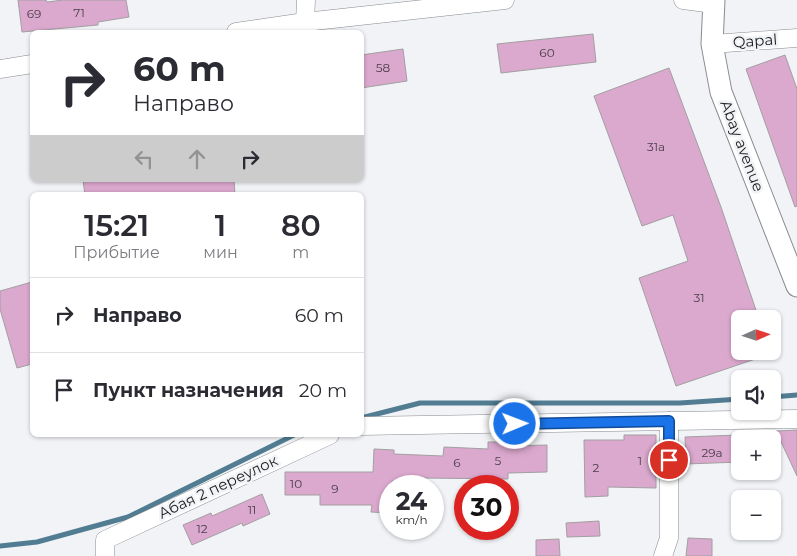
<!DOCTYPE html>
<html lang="ru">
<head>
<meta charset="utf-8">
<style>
	body { margin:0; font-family:Montserrat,sans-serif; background:#f7f7f7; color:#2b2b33; height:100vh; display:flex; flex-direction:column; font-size:19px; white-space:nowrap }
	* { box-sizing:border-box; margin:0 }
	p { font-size:16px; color:#7c7c81 }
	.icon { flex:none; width:28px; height:28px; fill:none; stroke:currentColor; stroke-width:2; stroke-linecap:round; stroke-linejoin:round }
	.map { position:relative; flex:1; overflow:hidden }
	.sheet { position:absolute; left:30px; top:192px; width:334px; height:245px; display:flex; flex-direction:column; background:#fff; border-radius:8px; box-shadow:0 1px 4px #0004 }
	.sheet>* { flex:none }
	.guide { position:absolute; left:30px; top:30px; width:334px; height:152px; border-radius:8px; box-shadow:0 1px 4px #0004; background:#fff; color:#2b2b33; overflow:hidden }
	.needle { width:32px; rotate:87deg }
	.fabs { position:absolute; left:731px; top:310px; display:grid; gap:10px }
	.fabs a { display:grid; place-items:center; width:50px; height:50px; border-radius:8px; background:#fff; box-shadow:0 1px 4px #0004; font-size:25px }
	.speed { position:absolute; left:379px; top:475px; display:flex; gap:10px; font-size:25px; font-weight:700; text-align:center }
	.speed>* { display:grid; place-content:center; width:65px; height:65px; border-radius:50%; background:#fff; box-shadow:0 1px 4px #0004; line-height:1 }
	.speed small { font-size:12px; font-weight:400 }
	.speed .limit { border:8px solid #d22; background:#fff; color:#111 }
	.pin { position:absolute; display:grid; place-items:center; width:42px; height:42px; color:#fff; margin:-21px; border:2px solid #fff; border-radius:50%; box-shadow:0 1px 5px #0007 }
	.me { position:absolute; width:55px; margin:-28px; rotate:89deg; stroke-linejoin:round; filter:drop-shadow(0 0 4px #0008) }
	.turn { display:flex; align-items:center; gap:18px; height:105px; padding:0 20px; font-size:22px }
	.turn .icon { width:65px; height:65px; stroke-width:2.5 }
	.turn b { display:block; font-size:35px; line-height:42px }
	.lanes { display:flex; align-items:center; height:48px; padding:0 20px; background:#0003; justify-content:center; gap:25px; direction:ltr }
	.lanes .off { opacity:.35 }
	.eta { display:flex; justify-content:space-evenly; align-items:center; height:85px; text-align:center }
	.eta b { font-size:30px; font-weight:600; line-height:35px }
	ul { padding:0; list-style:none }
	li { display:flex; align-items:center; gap:15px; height:75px; padding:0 20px; border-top:1px solid #e1e1e2 }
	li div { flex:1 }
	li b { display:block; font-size:19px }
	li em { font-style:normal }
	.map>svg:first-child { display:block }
</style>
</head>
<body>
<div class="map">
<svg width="797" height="556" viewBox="0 0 797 556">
	<rect width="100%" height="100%" fill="#f1f3f6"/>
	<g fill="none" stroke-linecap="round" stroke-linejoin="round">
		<g stroke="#517c92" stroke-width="5">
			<path d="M772 397 797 395"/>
			<path d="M361 418 420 403H680L740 399"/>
			<path d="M0 546 37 542 128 517 294 435"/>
		</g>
	</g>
	<g fill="#dba8ce" stroke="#a29fa1">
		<path d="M18 0H46L47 2 63 0H126L129 17 98 22V25L22 32Z"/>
		<path d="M593 34 596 62 501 73 497 44Z"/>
		<path d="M403 49 407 81 361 88V55Z"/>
		<path d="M785 55 797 89V206L795 207 746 69Z"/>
		<path d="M669 68 721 207 759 319H740V351H770V354L676 386 639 278 688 261 673 215 642 226 594 96Z"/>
		<path d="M83 180H234L235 195H85Z"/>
		<path d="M32 282V364L17 368 0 309V291Z"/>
		<path d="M797 430V476L776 431Z"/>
		<path d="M624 435H656V488L608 487V496L585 497 584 440H624Z"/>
		<path d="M738 435 740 462 686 464 685 437Z"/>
		<path d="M488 442H507V446L547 445V472L508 473V479L424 478V483L392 481V486H390V513L371 512 372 505H320V495H285V472H373L374 449 394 450V454L443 456 444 447 488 449Z"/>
		<path d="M262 494 270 514 243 526 242 523 192 545 183 525 211 513 212 516Z"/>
		<path d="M599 521 600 536 567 537 566 523Z"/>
		<path d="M688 538 712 539V556H686Z"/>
		<path d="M559 539 560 556H536V540Z"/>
	</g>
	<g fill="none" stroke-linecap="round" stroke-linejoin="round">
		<defs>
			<g id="minor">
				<path d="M683 0 714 4"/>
				<path d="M305 22 306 0"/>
				<path d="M236 32 305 22 505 0"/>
				<path d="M712 44 797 38"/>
				<path d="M0 69 32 64"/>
				<path d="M361 426 797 419"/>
				<path d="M105 556V540L330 435"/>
				<path d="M663 556 669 538V421"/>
			</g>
			<path id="major" d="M714 0 712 44 721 92 797 286"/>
		</defs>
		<use href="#minor" stroke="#898b8e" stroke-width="19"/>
		<use href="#major" stroke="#898b8e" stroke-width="23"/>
		<use href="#minor" stroke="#fff" stroke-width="18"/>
		<use href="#major" stroke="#fff" stroke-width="21"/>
	</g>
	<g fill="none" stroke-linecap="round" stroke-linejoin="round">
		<defs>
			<path id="route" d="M515 424 669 421V460"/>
		</defs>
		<use href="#route" stroke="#114b97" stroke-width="12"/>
		<use href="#route" stroke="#1a73e8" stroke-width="9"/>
	</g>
	<g text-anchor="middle" stroke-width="5" stroke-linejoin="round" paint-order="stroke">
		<g font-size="12" fill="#4a3e48">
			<text x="79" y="17">71</text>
			<text x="34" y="18">69</text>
			<text x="547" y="57">60</text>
			<text x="383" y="72">58</text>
			<text x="656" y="151">31а</text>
			<text x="699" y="302">31</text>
			<text x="712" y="457">29а</text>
			<text x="498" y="465">5</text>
			<text x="640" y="465">1</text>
			<text x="457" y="467">6</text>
			<text x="596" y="472">2</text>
			<text x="296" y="488">10</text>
			<text x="335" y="493">9</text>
			<text x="252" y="514">11</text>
			<text x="202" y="533">12</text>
		</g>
		<g font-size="15" fill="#1a1b1c" stroke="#f1f3f6">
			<text transform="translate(755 41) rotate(-4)" y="5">Qapal</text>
			<text transform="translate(742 146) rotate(69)" y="5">Abay avenue</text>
			<text transform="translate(218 487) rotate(-25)" y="5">Абая 2 переулок</text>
		</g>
	</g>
</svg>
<div class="fabs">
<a><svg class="needle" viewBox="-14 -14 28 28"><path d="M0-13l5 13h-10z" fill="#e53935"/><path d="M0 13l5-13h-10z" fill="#7c7c81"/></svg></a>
<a><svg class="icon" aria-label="sound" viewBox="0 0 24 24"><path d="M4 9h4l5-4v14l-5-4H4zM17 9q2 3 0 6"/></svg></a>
<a>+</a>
<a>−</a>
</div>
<div class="speed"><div>24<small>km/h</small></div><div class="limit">30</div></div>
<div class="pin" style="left:669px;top:460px;background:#d93025"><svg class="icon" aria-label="arrive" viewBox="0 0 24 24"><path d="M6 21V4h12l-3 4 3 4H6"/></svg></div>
<svg class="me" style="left:515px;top:424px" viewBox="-20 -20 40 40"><circle r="17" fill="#1a73e8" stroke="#fff" stroke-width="3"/><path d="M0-11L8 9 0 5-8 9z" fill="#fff"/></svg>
<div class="guide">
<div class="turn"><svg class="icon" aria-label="right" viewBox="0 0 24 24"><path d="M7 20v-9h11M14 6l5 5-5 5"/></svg><div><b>60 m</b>Направо</div></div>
<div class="lanes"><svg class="icon off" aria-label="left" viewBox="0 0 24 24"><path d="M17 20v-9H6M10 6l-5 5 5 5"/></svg><svg class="icon off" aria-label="ahead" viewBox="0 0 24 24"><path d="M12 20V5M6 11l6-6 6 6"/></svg><svg class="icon" aria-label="right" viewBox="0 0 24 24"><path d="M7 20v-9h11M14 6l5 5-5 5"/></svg></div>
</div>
<section class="sheet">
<div class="eta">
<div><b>15:21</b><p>Прибытие</p></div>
<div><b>1</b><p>мин</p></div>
<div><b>80</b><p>m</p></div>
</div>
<ul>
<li><svg class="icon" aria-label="right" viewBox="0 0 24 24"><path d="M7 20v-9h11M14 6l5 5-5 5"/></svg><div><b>Направо</b></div><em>60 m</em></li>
<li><svg class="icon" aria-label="arrive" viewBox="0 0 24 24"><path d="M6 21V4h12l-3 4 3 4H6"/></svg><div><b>Пункт назначения</b></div><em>20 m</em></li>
</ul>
</section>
</div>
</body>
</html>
